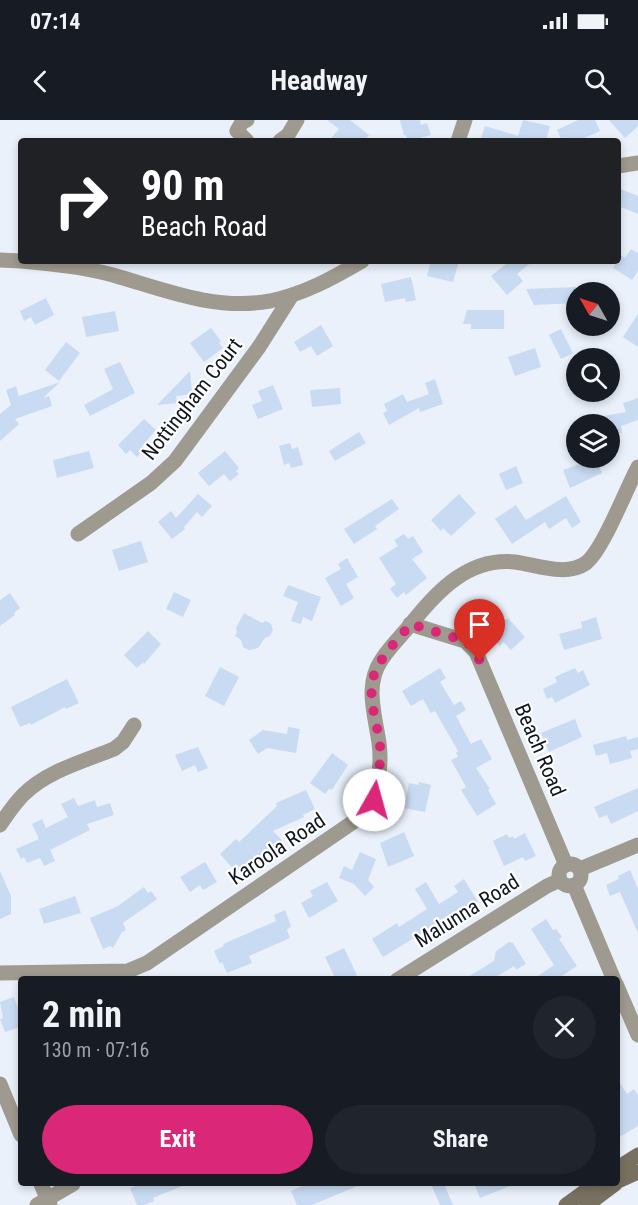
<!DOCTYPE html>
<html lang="en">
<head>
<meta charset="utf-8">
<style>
	body { margin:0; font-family:"Roboto Condensed",sans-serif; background:#20242c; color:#f1f3f6; height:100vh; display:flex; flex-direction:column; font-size:22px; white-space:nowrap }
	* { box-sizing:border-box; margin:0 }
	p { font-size:20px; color:#9ea1a6 }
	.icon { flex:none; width:33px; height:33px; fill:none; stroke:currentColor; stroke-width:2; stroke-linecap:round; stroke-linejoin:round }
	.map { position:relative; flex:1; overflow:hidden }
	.drawer { position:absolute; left:18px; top:856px; width:602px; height:210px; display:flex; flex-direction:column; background:#171b24; border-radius:6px; box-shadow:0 3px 9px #0003 }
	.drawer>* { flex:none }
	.top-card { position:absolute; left:18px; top:18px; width:603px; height:126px; border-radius:6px; box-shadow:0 3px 9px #0003; background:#202124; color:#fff; overflow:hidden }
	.needle { width:39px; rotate:309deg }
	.controls { position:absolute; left:566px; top:162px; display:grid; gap:12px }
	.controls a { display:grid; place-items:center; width:54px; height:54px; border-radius:50%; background:#171b24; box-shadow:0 3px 9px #0003; font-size:30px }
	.pin { position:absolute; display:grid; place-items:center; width:51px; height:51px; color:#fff; margin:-62px -26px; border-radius:50% 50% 50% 0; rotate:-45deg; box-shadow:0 0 6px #0007 }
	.pin .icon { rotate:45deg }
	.me { position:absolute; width:66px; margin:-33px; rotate:7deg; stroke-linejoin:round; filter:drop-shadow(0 0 4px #0008) }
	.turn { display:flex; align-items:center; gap:21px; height:126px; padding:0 24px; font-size:27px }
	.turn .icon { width:78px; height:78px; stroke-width:2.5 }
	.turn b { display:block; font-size:42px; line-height:51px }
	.round { display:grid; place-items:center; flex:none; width:63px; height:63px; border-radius:32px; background:#20242c }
	.headline { display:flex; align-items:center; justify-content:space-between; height:102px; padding:0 24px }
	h1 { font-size:36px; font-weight:700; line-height:45px }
	.action { display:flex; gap:12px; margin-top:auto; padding:12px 24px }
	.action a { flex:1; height:69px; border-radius:36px; background:#db2777; color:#fff; font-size:24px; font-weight:700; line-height:69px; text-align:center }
	.action a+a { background:#20242c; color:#f1f3f6 }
	.status { display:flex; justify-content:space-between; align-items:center; height:42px; padding:0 30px; background:#171b24; direction:ltr }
	.status svg { height:16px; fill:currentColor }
	header { display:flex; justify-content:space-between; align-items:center; height:78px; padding:0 24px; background:#171b24; font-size:27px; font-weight:700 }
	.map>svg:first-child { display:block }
</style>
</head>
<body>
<div class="status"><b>07:14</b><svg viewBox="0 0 49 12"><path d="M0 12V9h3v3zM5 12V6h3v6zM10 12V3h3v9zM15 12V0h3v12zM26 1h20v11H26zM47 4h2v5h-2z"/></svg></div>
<header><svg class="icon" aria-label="back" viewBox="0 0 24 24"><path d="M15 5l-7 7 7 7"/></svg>Headway<svg class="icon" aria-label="search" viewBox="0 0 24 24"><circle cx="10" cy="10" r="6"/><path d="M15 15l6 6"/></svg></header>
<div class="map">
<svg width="638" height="1085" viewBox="0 0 638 1085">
	<rect width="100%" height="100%" fill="#eaf1fb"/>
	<g fill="#c9dbf2">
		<path d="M327 0H350L369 15 364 21H329L339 9Z"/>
		<path d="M400 0H420L421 5 427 3 431 15 408 21 406 15H404Z"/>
		<path d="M523 0 550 6 546 21H480L485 6 518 16Z"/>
		<path d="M578 0H595L600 11 578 21H562L557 10Z"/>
		<path d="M609 0H638V6L625 18Z"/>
		<path d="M618 68 638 76V94L618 86Z"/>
		<path d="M631 129 638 133V151L632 160 613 148 621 135 625 138Z"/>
		<path d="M431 141H459L453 162 427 156Z"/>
		<path d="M510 141H533L517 154 523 161 507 175 491 156Z"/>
		<path d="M411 157 416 180 406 182 405 178 385 182 381 164Z"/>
		<path d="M576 167V183L534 185 526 169Z"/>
		<path d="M46 178 54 195 35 205 31 197 24 201 20 191Z"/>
		<path d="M467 190H504V209H471V204H463Z"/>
		<path d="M115 191 119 211 86 217 82 197Z"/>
		<path d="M638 194V227L623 217Z"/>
		<path d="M321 205 333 226 317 236 311 226 300 232 294 222Z"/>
		<path d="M211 208 221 221 219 223 223 228 204 242 190 223Z"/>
		<path d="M561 209 573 233 561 239 549 215Z"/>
		<path d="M66 222 80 233 59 261 45 250Z"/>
		<path d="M535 228 541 247 515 256 508 237Z"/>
		<path d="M120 242 135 273 90 296 84 285 113 269 104 249Z"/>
		<path d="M190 251 192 274 176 276 177 283 157 285Z"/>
		<path d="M435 259 443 284 420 292 419 288 389 305 383 293 387 291 384 284 403 274 407 282 429 274 425 263Z"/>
		<path d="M60 262 43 278 49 276 52 286 15 299 19 304 0 321V294L11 285 6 270 16 266 19 276Z"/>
		<path d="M273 265 283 289 258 299 252 285 262 281 258 271Z"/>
		<path d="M340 268 341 284 312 287 310 270Z"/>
		<path d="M638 278V300L621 306 622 313 609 316V304H588L587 299 626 292 623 283Z"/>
		<path d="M144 299 156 310 142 326 145 329 137 337 130 330 126 334 118 325Z"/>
		<path d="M359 312 366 323 335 341 329 331Z"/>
		<path d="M290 323 292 329 298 327 303 345 291 348 289 343 284 345 279 326Z"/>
		<path d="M89 331 94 348 57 358 53 340Z"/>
		<path d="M225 331 239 348 236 351 239 354 230 361 224 354 209 366 198 353Z"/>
		<path d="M596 338 602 353 570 368 563 350Z"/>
		<path d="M516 346 523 363 506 370 499 354Z"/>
		<path d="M198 374 212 386 202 397 197 392 184 407 185 409 172 419 158 402 171 391 176 398Z"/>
		<path d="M459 374 476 393 451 416 443 408 441 411 431 400Z"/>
		<path d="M566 376 581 402 572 408 566 398 549 409 545 402 512 424 495 399 516 385 526 400Z"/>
		<path d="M392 379 399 389 375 406 377 409 354 424 344 409Z"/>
		<path d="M404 414 408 419 413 416 423 432 412 439 427 458 406 475 404 472 397 478 390 469 396 464 379 438 398 426 394 420Z"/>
		<path d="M141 421 148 442 119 451 112 430Z"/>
		<path d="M347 438 358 457 346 464 354 478 341 486 325 458 341 449 338 444Z"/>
		<path d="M288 465 321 477 312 501 303 497 301 504 291 501 298 482 283 476Z"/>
		<path d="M174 472 191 480 183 497 166 489Z"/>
		<path d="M10 473 20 488 14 493 15 495 0 506V480Z"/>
		<path d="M244 493 262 503 266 501 271 504 273 510 270 516 265 518 258 528 249 530 243 527 241 520 235 516 237 512 236 508Z"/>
		<path d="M596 497 602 519 564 530 559 514 582 508 581 502Z"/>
		<path d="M508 498 525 517 511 530 503 522 500 526 489 514Z"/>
		<path d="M148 511 161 524 144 544 143 542 137 548 124 535Z"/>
		<path d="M220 547 239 557 224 586 205 576Z"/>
		<path d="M440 548 446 558 440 562 454 585 461 581 466 590 456 596 471 624 481 619 492 639 476 648 490 669 488 670 496 684 477 696 461 670 466 667 451 640 458 637 456 633 458 631 435 591 431 593 423 579 411 586 402 571Z"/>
		<path d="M575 548 578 553 583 550 590 565 555 583 552 577 547 579 543 569 557 562 555 557Z"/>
		<path d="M67 559 79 583 66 589 65 587 31 605 30 603 20 607 11 587Z"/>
		<path d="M575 599 582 617 549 632 541 613Z"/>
		<path d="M288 607 300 609 296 633 267 628 258 634 249 620 263 610 287 614Z"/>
		<path d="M626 616 627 620 638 617V629L630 631 632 638 610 644 607 633 596 636 593 625Z"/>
		<path d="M198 627 208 648 198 652 195 645 182 651 175 635Z"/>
		<path d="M332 633 348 645 332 670 329 669 325 674 310 663Z"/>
		<path d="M419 662 431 665 425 692 404 688 409 663 419 665Z"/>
		<path d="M638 668V691L611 704 607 695 599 698 594 687Z"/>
		<path d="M306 670 315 689 303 695 304 697 273 711 282 720 273 728 270 726 247 747 245 745 236 752 220 734 236 719 239 722 277 686 276 683Z"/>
		<path d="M74 678 78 686 95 680 97 687 110 683 114 695 87 704 90 710 50 730 55 741 44 746 40 738 27 743 24 737 21 739 16 729 39 719 32 704 42 699 46 708 68 697 61 684Z"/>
		<path d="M404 712 414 736 388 747 380 723Z"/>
		<path d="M525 713 536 736 525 741 523 737 504 746 493 721 507 714 509 718 513 716 514 719Z"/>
		<path d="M360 732 376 739 368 760 374 767 365 776 354 764 339 758 344 746 352 750Z"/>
		<path d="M205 742 217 762 203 770 200 765 190 772 180 757Z"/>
		<path d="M630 750 638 769V813L620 772 610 776 606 765 619 759 618 756Z"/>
		<path d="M0 751 11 776V794L0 799Z"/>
		<path d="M464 759 478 782 467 789 465 786 444 799 446 802 437 807 435 805 383 837 372 819 397 803 399 807 427 789 415 769 426 762 439 784 458 772 454 766Z"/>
		<path d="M327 762 338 781 309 798 301 783 313 776 310 771Z"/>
		<path d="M144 767 148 773 151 771 157 779 123 803 126 810 122 812 113 828 110 826 103 829 90 798 118 786Z"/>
		<path d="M75 776 81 793 44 804 39 789Z"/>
		<path d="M285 790 291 806 287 810 290 818 249 836 252 843 227 853 222 842 220 844 214 831 224 826 223 824 276 801 274 795Z"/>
		<path d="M546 799 553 810 556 809 562 817 559 819 577 846 556 860H532L554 845 531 809Z"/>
		<path d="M509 822 513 823 526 844 516 850 514 846 491 860H463L494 841 496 831Z"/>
		<path d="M344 828 357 855 347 860H336L325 837Z"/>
		<path d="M14 877 21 896V907L5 912 0 899 3 898 0 882Z"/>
		<path d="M616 957 627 974 634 969 638 975V1006L616 1019Z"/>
		<path d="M141 1064H187L153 1078 154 1081 144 1085H137L130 1068Z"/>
		<path d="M307 1064H362L312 1085H297L291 1071Z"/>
		<path d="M431 1064H444L453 1085H440Z"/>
		<path d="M474 1064H515L480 1078Z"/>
	</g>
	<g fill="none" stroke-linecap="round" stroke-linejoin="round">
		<g stroke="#9f9a8f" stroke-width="15">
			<path d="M247 21 237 11 242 2 247 0"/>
			<path d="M280 21 288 15 297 0"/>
			<path d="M458 21 465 0"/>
			<path d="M618 46 638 43"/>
			<path d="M0 140 21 141"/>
			<path d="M22 141C53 144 83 147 113 155 165 170 215 191 270 181 304 174 333 158 362 141"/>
			<path d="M78 414 151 363 175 341 259 227 292 175"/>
			<path d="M410 504 465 521 476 532 566 745"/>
			<path d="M0 705C7 695 14 684 23 675 47 651 84 641 114 629L123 622 134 605"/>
			<circle cx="570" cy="755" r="11"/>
			<path d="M580 749 638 725"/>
			<path d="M574 765 614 860"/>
			<path d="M0 853 128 851 147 843 362 696C378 680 382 645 379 623 375 594 364 565 382 539 390 527 401 516 411 504 437 471 469 437 515 442 537 445 566 457 586 443 603 430 626 369 638 347"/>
			<path d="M397 860 547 766 560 760"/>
			<path d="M616 864 638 915"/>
			<path d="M0 964 21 1015"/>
			<path d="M41 1064 50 1085"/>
			<path d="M37 1085 73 1064"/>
		</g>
		<g stroke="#787161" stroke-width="15">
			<path d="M616 1049 638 1035"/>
			<path d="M616 1062 638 1052"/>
			<path d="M566 1085 595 1064"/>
			<path d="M587 1085 615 1064"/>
		</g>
	</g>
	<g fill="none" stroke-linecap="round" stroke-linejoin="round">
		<path stroke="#db2777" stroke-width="10" stroke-dasharray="0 18" d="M374 680C378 663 381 642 380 625 377 600 366 576 375 552 383 534 398 519 411 504L465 521 471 526 480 541"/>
	</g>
	<g text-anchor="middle" stroke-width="4.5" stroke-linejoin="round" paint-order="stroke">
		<g font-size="21" fill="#0f151d" stroke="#fefefe">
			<text transform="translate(192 279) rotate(-52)" y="7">Nottingham Court</text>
			<text transform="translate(540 630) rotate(67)" y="7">Beach Road</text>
			<text transform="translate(277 729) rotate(-34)" y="7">Karoola Road</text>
			<text transform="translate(467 791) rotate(-32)" y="7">Malunna Road</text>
		</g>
	</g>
</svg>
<div class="controls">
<a><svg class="needle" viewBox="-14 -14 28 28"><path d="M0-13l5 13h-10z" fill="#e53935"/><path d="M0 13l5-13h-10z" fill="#9ea1a6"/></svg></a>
<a><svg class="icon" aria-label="search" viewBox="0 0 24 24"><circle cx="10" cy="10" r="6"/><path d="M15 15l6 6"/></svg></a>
<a><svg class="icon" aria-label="layers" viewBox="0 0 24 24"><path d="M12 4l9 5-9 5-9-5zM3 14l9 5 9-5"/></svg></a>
</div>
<div class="pin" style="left:480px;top:541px;background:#d93025"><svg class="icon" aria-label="arrive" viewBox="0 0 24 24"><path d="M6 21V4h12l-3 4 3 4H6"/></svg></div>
<svg class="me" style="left:374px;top:680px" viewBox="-20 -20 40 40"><circle r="19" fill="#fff"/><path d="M0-13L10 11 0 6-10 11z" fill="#db2777"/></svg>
<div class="top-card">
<div class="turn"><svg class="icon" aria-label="right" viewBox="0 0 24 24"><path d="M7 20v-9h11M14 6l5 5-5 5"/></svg><div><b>90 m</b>Beach Road</div></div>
</div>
<section class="drawer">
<div class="headline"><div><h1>2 min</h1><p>130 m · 07:16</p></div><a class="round"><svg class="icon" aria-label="close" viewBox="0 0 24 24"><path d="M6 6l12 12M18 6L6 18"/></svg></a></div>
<div class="action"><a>Exit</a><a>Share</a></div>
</section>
</div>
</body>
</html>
